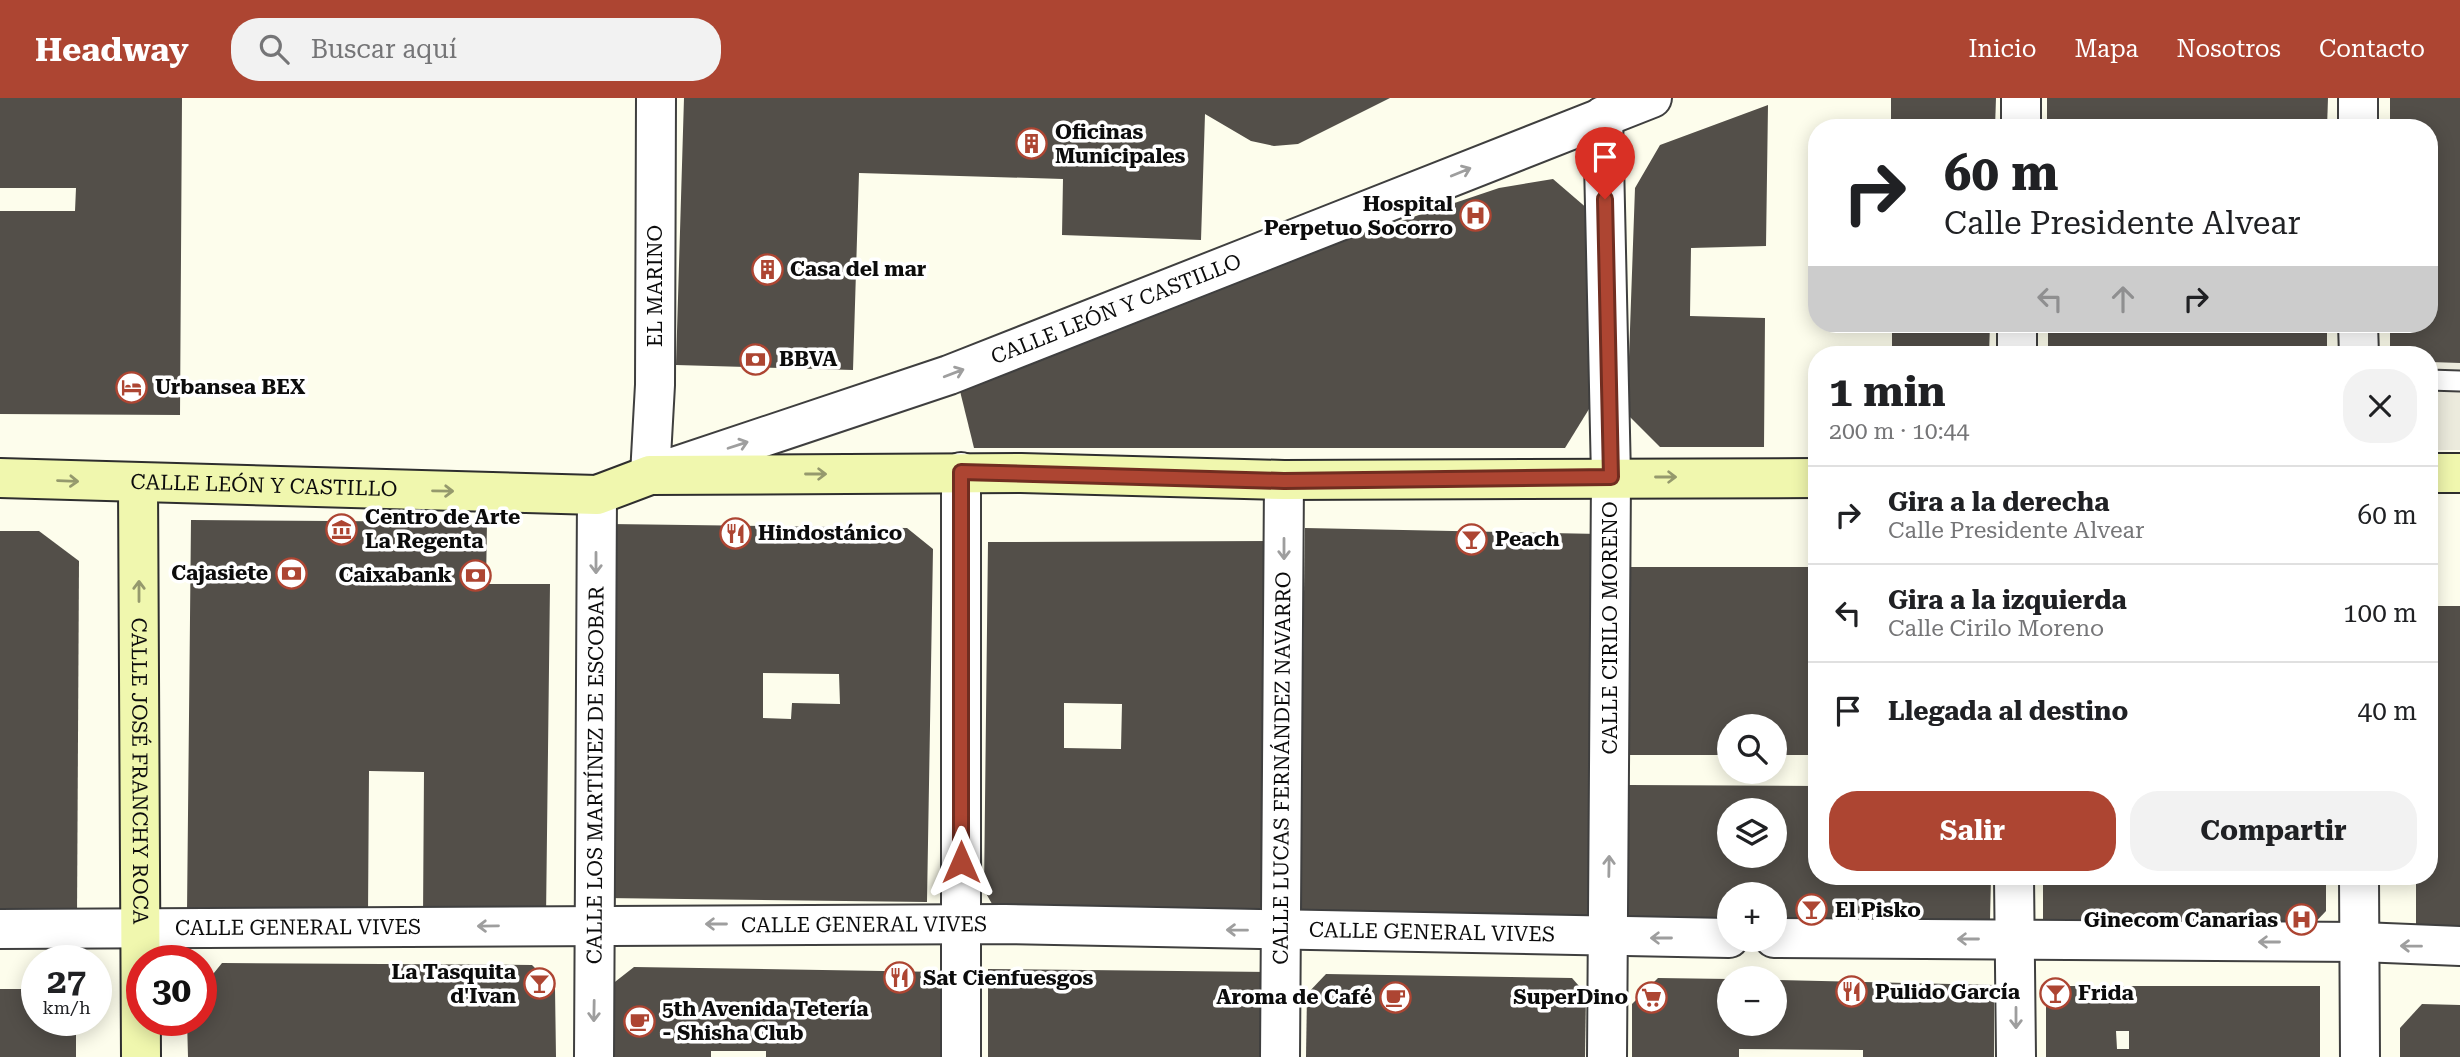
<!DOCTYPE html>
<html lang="es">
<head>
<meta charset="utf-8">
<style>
	body { margin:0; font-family:"Roboto Serif",serif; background:#f2f2f2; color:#202124; height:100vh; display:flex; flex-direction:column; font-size:26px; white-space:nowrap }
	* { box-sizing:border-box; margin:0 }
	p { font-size:23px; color:#757577 }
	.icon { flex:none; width:38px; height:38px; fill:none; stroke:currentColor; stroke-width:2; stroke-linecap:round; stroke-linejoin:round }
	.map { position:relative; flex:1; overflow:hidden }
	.panel { position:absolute; left:1808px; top:248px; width:630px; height:539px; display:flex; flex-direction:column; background:#fff; border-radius:28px; box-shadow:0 4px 18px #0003 }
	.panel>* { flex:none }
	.banner { position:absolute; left:1808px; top:21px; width:630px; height:214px; border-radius:28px; box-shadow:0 4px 18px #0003; background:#fff; color:#202124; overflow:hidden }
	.tools { position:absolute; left:1717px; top:616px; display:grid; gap:14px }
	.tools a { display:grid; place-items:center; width:70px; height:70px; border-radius:50%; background:#fff; box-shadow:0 4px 18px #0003; font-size:35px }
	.speed { position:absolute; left:21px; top:847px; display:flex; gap:14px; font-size:35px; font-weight:700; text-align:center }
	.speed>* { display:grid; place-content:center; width:91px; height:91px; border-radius:50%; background:#fff; box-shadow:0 4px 18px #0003; line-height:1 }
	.speed small { font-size:18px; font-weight:400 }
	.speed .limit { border:10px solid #d22; background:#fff; color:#111 }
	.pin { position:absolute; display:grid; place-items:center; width:60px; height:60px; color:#fff; margin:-72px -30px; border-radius:50% 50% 50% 0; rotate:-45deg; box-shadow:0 0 7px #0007 }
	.pin .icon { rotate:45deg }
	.me { position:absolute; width:77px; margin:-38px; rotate:0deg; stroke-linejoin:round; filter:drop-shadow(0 0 5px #0008) }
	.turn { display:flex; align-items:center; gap:24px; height:147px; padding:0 21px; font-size:32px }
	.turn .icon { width:91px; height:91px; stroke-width:2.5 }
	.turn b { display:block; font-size:49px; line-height:60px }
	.lanes { display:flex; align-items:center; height:66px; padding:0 21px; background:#0003; justify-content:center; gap:35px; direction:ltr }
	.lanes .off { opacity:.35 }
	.round { display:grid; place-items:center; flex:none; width:74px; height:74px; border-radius:28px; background:#f2f2f2 }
	.head { display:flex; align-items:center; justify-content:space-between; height:119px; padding:0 21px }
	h1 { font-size:42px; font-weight:700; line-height:52px }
	.action { display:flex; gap:14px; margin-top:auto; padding:14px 21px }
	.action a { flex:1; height:80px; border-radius:28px; background:#ad4532; color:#fff; font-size:28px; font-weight:700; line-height:80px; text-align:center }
	.action a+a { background:#f2f2f2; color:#202124 }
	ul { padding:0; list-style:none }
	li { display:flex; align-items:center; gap:21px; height:98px; padding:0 21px; border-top:2px solid #e0e0e0 }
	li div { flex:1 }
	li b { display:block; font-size:26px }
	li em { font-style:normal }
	header { display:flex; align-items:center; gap:42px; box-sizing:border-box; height:98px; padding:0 35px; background:#ad4532; color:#fff }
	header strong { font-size:33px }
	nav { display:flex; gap:38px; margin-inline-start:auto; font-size:24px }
	.search { width:490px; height:63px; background:#f2f2f2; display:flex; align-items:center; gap:18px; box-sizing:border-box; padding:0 24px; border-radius:28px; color:#757577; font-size:26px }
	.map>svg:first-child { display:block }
</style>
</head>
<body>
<header>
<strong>Headway</strong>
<div class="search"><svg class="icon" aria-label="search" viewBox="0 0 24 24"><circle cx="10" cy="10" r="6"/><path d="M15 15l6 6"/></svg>Buscar aquí</div>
<nav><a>Inicio</a><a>Mapa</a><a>Nosotros</a><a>Contacto</a></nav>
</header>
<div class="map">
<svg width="2460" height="959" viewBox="0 0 2460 959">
	<rect width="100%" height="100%" fill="#fdfdec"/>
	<path fill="#ecebdd" d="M2429 264 2460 265V352H2429Z"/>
	<g fill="#534f49" fill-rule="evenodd">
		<path d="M0 0H182L180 317 0 316V113H75L76 90H0Z"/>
		<path d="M684 0H1390L1298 46 1274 48 1251 43 1205 16 1201 142 1062 137 1063 81 859 75 853 272 676 267Z"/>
		<path d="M1891 0H1996L1995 30H1891Z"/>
		<path d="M2047 0H2328L2327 30H2047Z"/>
		<path d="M2390 0H2460V265L2429 264V257H2390V226H2429V30H2390Z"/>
		<path d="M1768 7 1766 148 1691 150 1690 218 1765 220 1764 349H1660L1627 316 1635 90 1660 47Z"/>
		<path d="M1553 81 1589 112 1597 298 1565 350H974L959 289 1333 146 1499 90Z"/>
		<path d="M1892 226H1990L1989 257H1892Z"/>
		<rect x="2048" y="226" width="279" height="31"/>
		<path d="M191 422 487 424 486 486H550L546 820 423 819 424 674 369 673 368 816 187 815Z"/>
		<path d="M610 426 907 430 933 451 927 804 605 800ZM763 575 839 576 840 606 792 605 791 621 763 620Z"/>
		<path d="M1305 430 1600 436 1593 824 1299 819Z"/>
		<path d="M0 433H39L79 463 77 818H0Z"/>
		<path d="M1268 443 1263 808 1249 817 995 811 984 792 988 444ZM1064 605 1122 606 1121 651 1064 650Z"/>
		<path d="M1629 469H1816V657H1774V628H1729V657H1629Z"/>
		<path d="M2429 508H2460V834H2416V779H2429Z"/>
		<path d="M1629 687 1816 688V779H1991L1990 822 1774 820V796H1729V820L1627 819ZM1729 712H1774V758H1729Z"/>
		<path d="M2043 779H2326V813L2309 831 2043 822Z"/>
		<path d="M222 865 532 867 555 890 556 959H188L187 922H201V891Z"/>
		<path d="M634 869 943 874V959H766V953H711V959H610L611 887Z"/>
		<path d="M988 871 1270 874V959H988Z"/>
		<path d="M1326 876 1572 880 1586 896 1585 959H1306L1307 896Z"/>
		<path d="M1658 880 1729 881V926H1774V882L1994 887V959H1863V952L1739 951V959H1632V906Z"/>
		<path d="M2046 888H2320V959H2046ZM2116 933H2129V951H2117Z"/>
		<path d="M0 891H37V922H76V959H0Z"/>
		<path d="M2422 906 2460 907V959H2400V930Z"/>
	</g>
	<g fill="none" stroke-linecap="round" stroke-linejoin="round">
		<defs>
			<path id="lane" d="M2429 282 2460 283"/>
			<g id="street">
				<path id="s1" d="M656 0 655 287 650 377 949 277 1652 0"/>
				<path d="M2358 0V30"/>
				<path d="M1603 18 1611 379 1607 959"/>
				<path d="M2021 30V0"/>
				<path d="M2358 226 2359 257"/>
				<path d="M2017 257V226"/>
				<path d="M2014 779 2016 959"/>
				<path d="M2359 779 2360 959"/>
				<path id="s2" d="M0 831 1005 826 1729 840"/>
				<path d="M1774 840 2361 844 2460 848"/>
				<path id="s3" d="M594 959 597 397"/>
				<path d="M961 959V374"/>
				<path id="s4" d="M1280 959 1284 382"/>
			</g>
			<g id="secondary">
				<path d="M2429 375H2460"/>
				<path id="s5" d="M0 380 597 397 650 377 1021 375 1284 382 1816 380"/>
				<path id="s6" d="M138 386 141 959"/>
			</g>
		</defs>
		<use href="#lane" stroke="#3f3f3f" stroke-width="23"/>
		<use href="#street" stroke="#3f3f3f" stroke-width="42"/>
		<use href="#secondary" stroke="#2e2e2e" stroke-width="42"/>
		<use href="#lane" stroke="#fff" stroke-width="19"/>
		<use href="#street" stroke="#fff" stroke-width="38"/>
		<use href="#secondary" stroke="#f0f7ae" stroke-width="38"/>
	</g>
	<defs><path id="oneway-shaft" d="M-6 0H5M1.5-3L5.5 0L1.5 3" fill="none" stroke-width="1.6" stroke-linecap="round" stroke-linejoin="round" transform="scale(1.75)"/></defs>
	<g stroke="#9e9e9e">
		<use href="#oneway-shaft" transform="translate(1461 74) rotate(-22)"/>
		<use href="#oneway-shaft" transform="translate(954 275) rotate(-21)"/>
		<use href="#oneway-shaft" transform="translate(738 347) rotate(-18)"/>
		<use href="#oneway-shaft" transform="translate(1284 451) rotate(90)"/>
		<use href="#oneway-shaft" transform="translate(596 465) rotate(90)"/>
		<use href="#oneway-shaft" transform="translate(1609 768) rotate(-89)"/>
		<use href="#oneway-shaft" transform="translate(716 826) rotate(180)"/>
		<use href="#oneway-shaft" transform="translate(488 828) rotate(179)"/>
		<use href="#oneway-shaft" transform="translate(1237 832) rotate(-179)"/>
		<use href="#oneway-shaft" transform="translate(1661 840) rotate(-180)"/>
		<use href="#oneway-shaft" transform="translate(1968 841) rotate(-180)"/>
		<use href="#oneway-shaft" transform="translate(2269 844) rotate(-180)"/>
		<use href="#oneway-shaft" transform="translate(2411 848) rotate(-179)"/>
		<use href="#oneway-shaft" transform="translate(594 913) rotate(91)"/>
		<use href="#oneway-shaft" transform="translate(2016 920) rotate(90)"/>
	</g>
	<g stroke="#95996d">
		<use href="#oneway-shaft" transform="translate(816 376)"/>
		<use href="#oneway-shaft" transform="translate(1666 379)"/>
		<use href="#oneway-shaft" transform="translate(68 383) rotate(2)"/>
		<use href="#oneway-shaft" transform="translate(443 393) rotate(1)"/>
		<use href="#oneway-shaft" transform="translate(139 493) rotate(-90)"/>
	</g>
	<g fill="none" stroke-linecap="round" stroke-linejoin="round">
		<defs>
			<path id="route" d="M961 764V374L1284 383 1611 379 1605 101"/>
		</defs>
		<use href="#route" stroke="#702d20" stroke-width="18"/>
		<use href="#route" stroke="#ad4532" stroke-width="12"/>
	</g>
	<defs>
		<symbol id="building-ring" viewBox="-11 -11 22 22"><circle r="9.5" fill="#fff" stroke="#ad4532" stroke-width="1.5"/><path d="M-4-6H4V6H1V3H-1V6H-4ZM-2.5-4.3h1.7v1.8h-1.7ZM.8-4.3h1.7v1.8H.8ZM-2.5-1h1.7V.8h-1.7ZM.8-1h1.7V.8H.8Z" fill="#ad4532"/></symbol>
		<symbol id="hospital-ring" viewBox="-11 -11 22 22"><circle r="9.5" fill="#fff" stroke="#ad4532" stroke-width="1.5"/><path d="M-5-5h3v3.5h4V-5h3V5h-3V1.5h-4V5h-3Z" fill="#ad4532"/></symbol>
		<symbol id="bank-ring" viewBox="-11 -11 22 22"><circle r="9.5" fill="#fff" stroke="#ad4532" stroke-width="1.5"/><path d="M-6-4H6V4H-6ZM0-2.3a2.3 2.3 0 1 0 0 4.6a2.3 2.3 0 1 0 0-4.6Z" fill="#ad4532"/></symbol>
		<symbol id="hotel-ring" viewBox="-11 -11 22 22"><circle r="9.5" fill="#fff" stroke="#ad4532" stroke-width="1.5"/><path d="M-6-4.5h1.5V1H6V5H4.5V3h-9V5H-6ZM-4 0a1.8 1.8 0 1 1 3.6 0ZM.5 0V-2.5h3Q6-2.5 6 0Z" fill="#ad4532"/></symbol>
		<symbol id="museum-ring" viewBox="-11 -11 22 22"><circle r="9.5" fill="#fff" stroke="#ad4532" stroke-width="1.5"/><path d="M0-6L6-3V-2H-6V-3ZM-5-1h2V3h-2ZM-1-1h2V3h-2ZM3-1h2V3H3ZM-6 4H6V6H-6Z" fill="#ad4532"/></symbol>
		<symbol id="restaurant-ring" viewBox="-11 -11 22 22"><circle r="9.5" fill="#fff" stroke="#ad4532" stroke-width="1.5"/><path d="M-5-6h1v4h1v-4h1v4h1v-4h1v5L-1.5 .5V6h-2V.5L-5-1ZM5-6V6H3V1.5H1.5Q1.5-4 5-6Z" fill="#ad4532"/></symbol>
		<symbol id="bar-ring" viewBox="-11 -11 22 22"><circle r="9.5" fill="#fff" stroke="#ad4532" stroke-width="1.5"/><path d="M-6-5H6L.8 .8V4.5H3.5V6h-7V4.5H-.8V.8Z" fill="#ad4532"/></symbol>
		<symbol id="cafe-ring" viewBox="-11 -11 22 22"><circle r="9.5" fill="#fff" stroke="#ad4532" stroke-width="1.5"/><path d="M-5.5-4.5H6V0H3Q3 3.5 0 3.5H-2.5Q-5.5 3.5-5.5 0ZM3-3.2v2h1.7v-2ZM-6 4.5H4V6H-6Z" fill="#ad4532"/></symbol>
		<symbol id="supermarket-ring" viewBox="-11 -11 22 22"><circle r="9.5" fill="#fff" stroke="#ad4532" stroke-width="1.5"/><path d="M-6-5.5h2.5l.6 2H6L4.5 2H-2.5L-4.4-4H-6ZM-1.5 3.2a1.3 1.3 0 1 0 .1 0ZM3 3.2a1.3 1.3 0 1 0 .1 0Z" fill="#ad4532"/></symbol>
	</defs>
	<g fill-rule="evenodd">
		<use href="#building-ring" x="1014" y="28" width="35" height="35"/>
		<use href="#hospital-ring" x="1458" y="100" width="35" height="35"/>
		<use href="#building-ring" x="750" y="154" width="35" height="35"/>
		<use href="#bank-ring" x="738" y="244" width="35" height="35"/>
		<use href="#hotel-ring" x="114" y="272" width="35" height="35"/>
		<use href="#museum-ring" x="324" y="414" width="35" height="35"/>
		<use href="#restaurant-ring" x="718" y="418" width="35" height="35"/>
		<use href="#bar-ring" x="1454" y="424" width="35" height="35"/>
		<use href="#bank-ring" x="274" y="458" width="35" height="35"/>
		<use href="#bank-ring" x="458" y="460" width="35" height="35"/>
		<use href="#bar-ring" x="1794" y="794" width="35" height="35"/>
		<use href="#hospital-ring" x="2284" y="804" width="35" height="35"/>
		<use href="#restaurant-ring" x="882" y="862" width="35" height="35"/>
		<use href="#bar-ring" x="522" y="868" width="35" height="35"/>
		<use href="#restaurant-ring" x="1834" y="876" width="35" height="35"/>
		<use href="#bar-ring" x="2038" y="878" width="35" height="35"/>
		<use href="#cafe-ring" x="1378" y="882" width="35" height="35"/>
		<use href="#supermarket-ring" x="1634" y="882" width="35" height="35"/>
		<use href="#cafe-ring" x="622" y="906" width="35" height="35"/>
	</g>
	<g text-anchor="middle" stroke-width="7" stroke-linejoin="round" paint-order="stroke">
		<g font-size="21" font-weight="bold" fill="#0c0c0c" stroke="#fff" text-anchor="start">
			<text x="1055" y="41">Oficinas<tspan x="1055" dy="24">Municipales</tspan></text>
			<text x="1453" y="113" text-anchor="end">Hospital<tspan x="1453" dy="24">Perpetuo Socorro</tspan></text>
			<text x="790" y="178">Casa del mar</text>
			<text x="779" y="268">BBVA</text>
			<text x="155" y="296">Urbansea BEX</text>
			<text x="365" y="426">Centro de Arte<tspan x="365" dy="24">La Regenta</tspan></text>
			<text x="758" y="442">Hindostánico</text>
			<text x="1495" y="448">Peach</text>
			<text x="268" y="482" text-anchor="end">Cajasiete</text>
			<text x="452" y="484" text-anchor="end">Caixabank</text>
			<text x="1835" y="819">El Pisko</text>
			<text x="2278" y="829" text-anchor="end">Ginecom Canarias</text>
			<text x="516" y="881" text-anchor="end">La Tasquita<tspan x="516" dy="24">d'Ivan</tspan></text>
			<text x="923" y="887">Sat Cienfuesgos</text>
			<text x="1875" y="901">Pulido García</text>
			<text x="2078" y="902">Frida</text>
			<text x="1372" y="906" text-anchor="end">Aroma de Café</text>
			<text x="1628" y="906" text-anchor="end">SuperDino</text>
			<text x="662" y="918">5th Avenida Tetería<tspan x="662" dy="24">- Shisha Club</tspan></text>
		</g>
		<g font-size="21" fill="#0c0c0c" stroke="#fff">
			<text transform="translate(655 188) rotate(-90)" y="7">EL MARINO</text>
			<text dy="7" stroke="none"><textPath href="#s1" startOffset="872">CALLE LEÓN Y CASTILLO</textPath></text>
			<text dy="7" stroke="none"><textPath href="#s5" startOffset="264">CALLE LEÓN Y CASTILLO</textPath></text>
			<text transform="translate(1610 530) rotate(-90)" y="7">CALLE CIRILO MORENO</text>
			<text dy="7" stroke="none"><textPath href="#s4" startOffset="289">CALLE LUCAS FERNÁNDEZ NAVARRO</textPath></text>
			<text dy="7" stroke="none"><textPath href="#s6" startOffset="287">CALLE JOSÉ FRANCHY ROCA</textPath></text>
			<text dy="7" stroke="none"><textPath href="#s3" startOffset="282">CALLE LOS MARTÍNEZ DE ESCOBAR</textPath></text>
			<text dy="7" stroke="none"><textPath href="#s2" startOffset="864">CALLE GENERAL VIVES</textPath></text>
			<text dy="7" stroke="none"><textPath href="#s2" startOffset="298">CALLE GENERAL VIVES</textPath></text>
			<text dy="7" stroke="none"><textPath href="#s2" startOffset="1432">CALLE GENERAL VIVES</textPath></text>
		</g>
	</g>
</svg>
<div class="tools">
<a><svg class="icon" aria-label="search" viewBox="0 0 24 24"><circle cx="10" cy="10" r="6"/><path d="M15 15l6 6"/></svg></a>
<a><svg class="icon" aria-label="layers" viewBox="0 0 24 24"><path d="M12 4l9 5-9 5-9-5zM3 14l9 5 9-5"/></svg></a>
<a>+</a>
<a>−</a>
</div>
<div class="speed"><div>27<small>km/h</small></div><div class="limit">30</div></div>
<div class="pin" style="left:1605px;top:101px;background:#d93025"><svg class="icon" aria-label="arrive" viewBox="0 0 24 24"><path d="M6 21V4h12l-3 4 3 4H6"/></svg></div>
<svg class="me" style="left:961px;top:764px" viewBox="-20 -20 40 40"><path d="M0-17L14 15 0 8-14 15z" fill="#ad4532" stroke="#fff" stroke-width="4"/></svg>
<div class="banner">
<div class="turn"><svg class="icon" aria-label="right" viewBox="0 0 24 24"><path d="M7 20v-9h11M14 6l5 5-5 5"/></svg><div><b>60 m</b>Calle Presidente Alvear</div></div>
<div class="lanes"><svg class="icon off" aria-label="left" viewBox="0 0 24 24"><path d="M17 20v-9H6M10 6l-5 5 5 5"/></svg><svg class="icon off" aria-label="ahead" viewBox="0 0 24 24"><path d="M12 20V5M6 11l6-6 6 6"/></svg><svg class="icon" aria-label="right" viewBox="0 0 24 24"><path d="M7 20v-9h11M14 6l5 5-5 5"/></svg></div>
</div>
<section class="panel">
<div class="head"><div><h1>1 min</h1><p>200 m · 10:44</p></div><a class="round"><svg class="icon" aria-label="close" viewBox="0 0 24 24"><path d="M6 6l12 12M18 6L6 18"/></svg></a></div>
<ul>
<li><svg class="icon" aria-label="right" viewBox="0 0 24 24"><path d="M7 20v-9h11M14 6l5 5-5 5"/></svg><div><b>Gira a la derecha</b><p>Calle Presidente Alvear</p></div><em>60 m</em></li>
<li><svg class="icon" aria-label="left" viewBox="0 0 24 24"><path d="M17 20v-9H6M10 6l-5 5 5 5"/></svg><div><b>Gira a la izquierda</b><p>Calle Cirilo Moreno</p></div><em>100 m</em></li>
<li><svg class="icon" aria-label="arrive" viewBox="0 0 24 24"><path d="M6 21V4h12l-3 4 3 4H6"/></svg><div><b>Llegada al destino</b></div><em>40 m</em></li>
</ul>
<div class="action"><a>Salir</a><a>Compartir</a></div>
</section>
</div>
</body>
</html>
